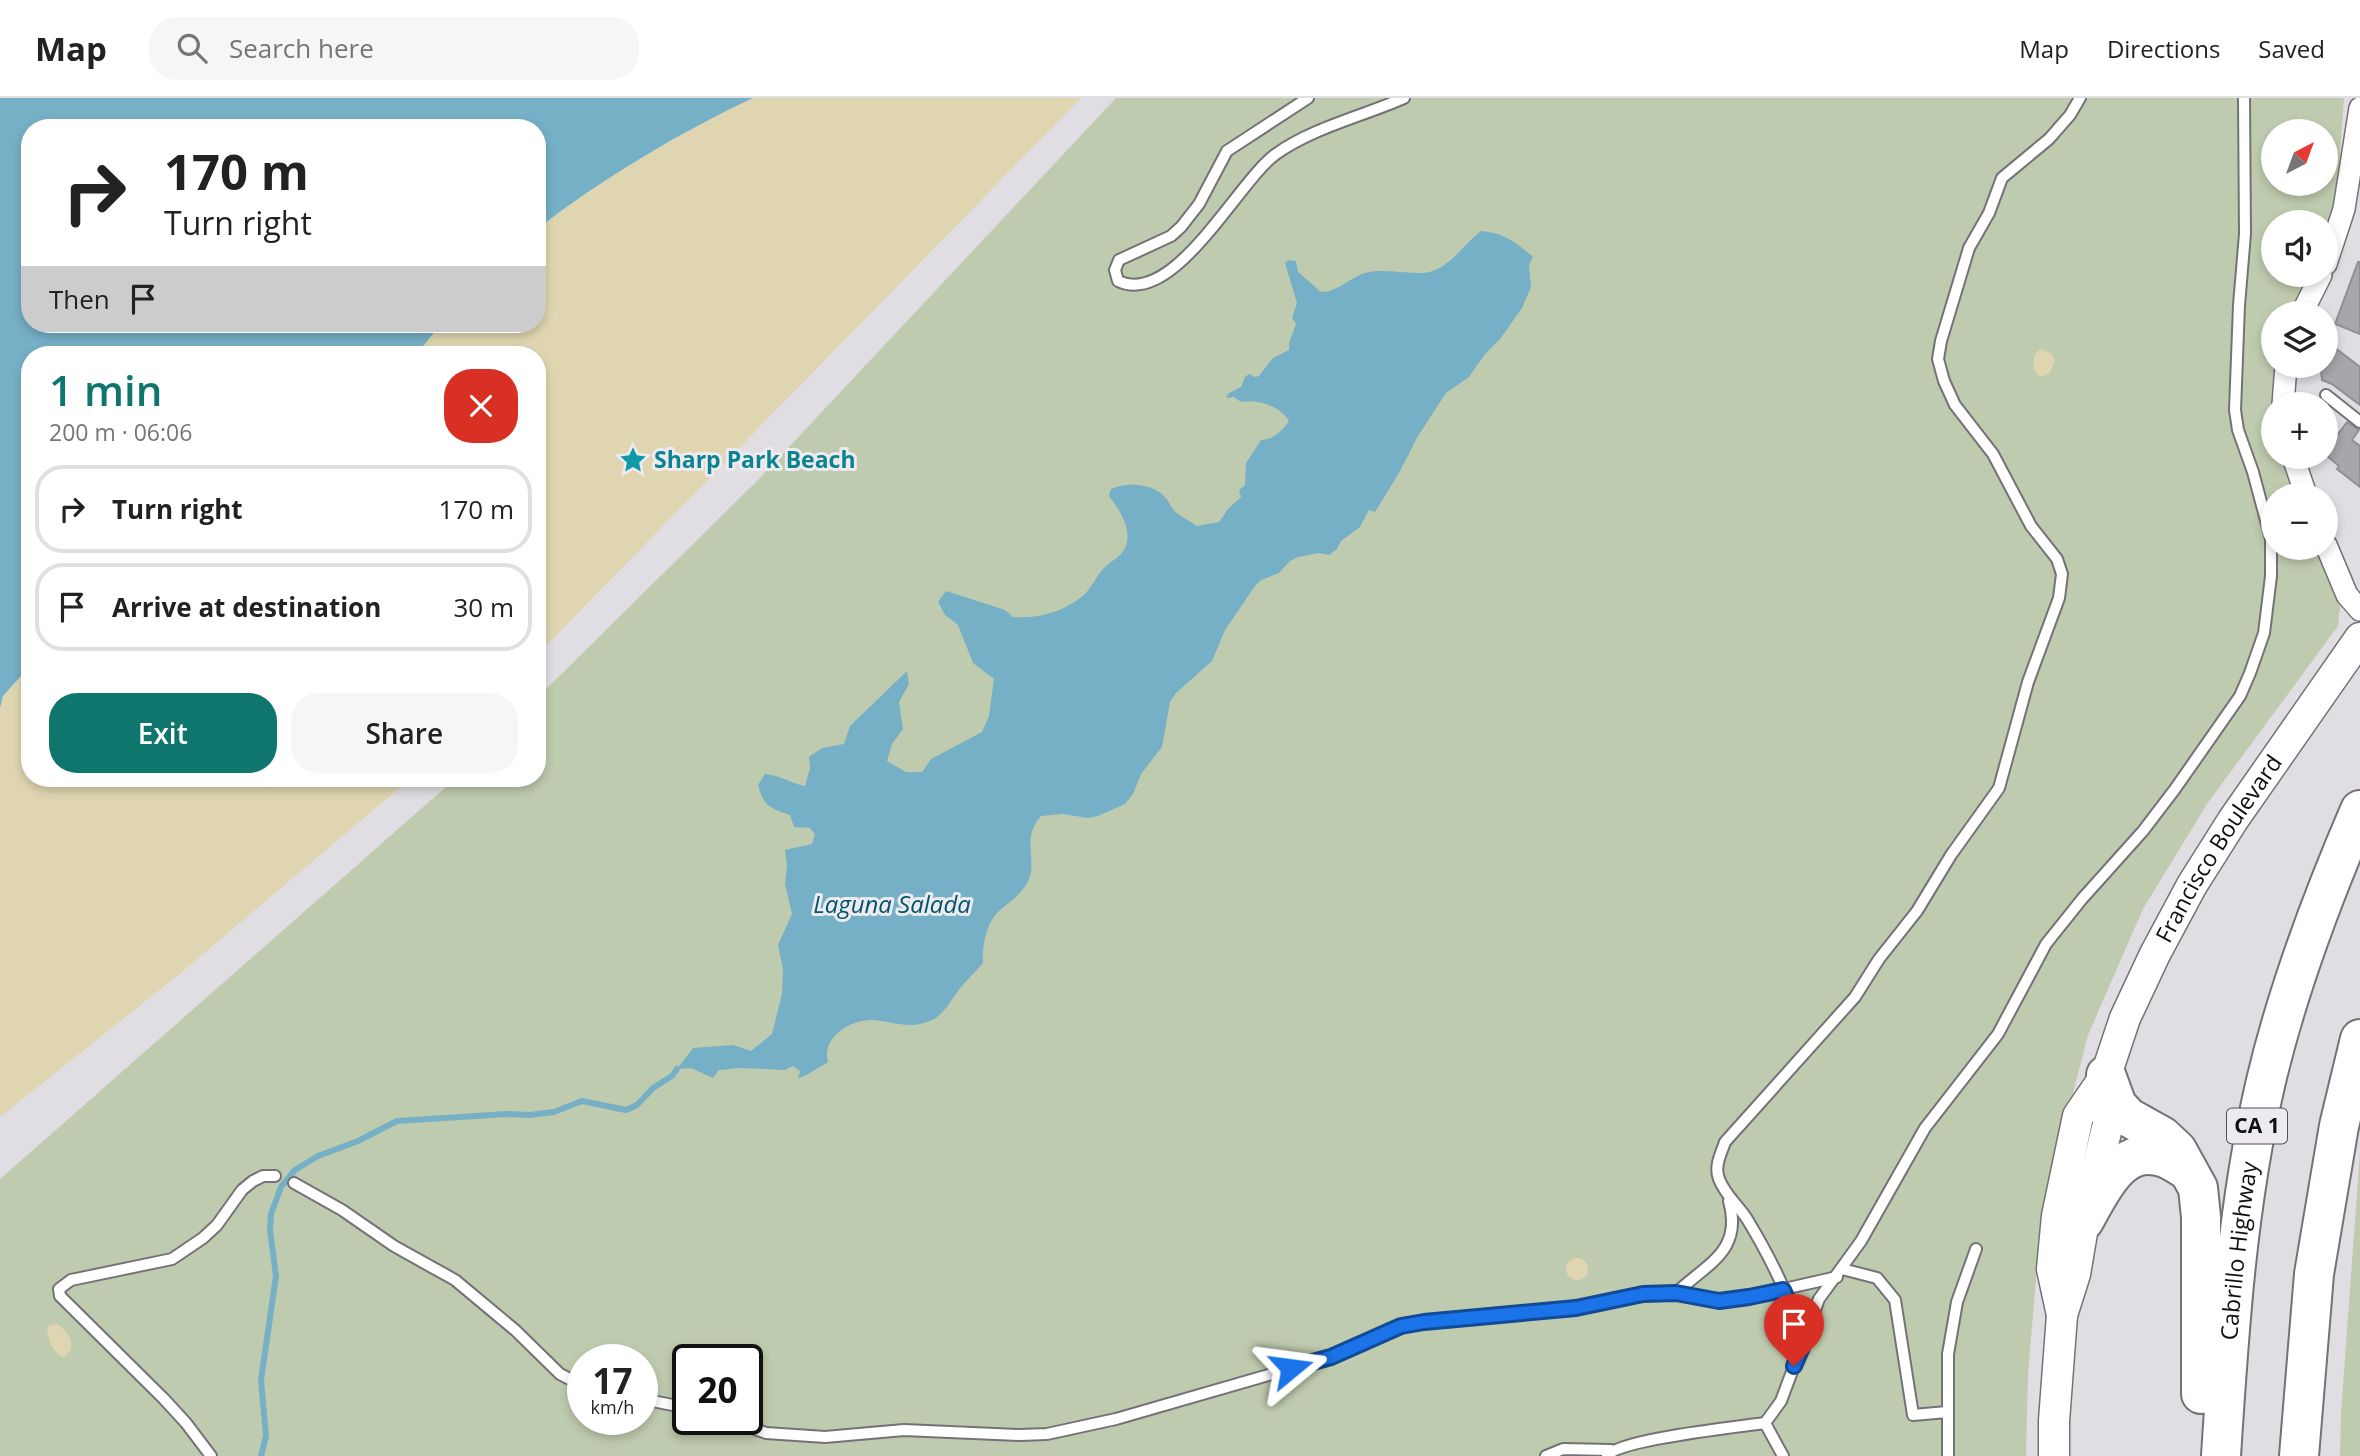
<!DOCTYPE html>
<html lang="en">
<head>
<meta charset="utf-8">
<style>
	body { margin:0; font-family:"Open Sans",sans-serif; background:#f6f6f6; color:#222; height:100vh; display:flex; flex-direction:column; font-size:26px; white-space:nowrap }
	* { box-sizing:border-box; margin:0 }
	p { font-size:23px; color:#767676 }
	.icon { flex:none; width:38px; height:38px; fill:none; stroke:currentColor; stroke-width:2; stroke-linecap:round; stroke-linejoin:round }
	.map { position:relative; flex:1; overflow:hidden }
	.panel { position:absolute; left:21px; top:248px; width:525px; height:441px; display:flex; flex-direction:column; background:#fff; border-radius:28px; box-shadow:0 4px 10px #0003 }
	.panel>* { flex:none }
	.top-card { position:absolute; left:21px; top:21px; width:525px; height:214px; border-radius:28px; box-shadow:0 4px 10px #0003; background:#fff; color:#222; overflow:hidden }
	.needle { width:46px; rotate:41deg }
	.fabs { position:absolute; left:2261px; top:21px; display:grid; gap:14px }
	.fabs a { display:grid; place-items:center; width:77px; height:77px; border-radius:50%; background:#fff; box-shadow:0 4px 10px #0003; font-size:35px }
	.speed { position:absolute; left:567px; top:1246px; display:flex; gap:14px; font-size:35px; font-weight:700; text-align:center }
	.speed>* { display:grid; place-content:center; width:91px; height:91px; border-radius:50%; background:#fff; box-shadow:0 4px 10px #0003; line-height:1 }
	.speed small { font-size:18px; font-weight:400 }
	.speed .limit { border:4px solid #111; border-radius:10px; background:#fff; color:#111 }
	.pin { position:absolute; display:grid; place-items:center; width:60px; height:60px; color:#fff; margin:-72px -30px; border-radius:50% 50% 50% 0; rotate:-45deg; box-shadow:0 0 7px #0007 }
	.pin .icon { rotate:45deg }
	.me { position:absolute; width:77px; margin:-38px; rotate:74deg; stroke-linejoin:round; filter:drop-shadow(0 0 5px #0008) }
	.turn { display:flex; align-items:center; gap:24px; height:147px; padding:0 28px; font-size:32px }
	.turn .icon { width:91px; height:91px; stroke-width:2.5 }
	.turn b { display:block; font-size:49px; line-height:60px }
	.then { display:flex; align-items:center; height:66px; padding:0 28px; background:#0003; gap:14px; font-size:26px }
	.round { display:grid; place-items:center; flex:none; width:74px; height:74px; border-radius:28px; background:#f6f6f6 }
	.overview { display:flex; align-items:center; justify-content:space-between; height:119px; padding:0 28px }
	h1 { font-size:42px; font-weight:600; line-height:52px; color:#0f766e }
	.cta { display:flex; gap:14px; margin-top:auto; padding:14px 28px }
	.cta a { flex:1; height:80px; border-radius:28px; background:#0f766e; color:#fff; font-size:28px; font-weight:600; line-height:80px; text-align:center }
	.cta a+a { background:#f6f6f6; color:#222 }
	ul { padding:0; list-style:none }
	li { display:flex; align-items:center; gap:21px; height:88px; margin:0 14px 10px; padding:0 14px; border:4px solid #e0e0e0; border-radius:28px }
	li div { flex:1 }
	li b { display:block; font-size:26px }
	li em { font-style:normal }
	header { display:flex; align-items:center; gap:42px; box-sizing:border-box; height:98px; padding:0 35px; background:#fff; border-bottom:2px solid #e0e0e0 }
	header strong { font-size:33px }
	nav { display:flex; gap:38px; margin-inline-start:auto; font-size:24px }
	.search { width:490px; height:63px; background:#f6f6f6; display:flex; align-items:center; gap:18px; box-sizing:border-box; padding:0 24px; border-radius:28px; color:#767676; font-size:26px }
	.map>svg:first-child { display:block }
</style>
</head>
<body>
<header>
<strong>Map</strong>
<div class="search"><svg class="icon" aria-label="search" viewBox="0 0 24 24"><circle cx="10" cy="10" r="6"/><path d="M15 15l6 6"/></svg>Search here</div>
<nav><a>Map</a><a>Directions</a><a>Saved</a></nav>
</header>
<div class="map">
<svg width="2360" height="1358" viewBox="0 0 2360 1358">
	<rect width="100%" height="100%" fill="#e0dee3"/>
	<g fill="#bfcbae" fill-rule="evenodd">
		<path d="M1116 0H2344L2336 110 2326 143V124H2273V177H2312L2294 215H2273V268H2279L2273 306V359H2285L2298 397H2273V450H2319L2341 501 2338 528 2207 706 2143 811 2088 937 2057 1057 2038 1159 2028 1276 2026 1358H0V1081L455 681H537V600L759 381ZM2273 33H2326V86H2273ZM583 1262H642V1321H583ZM688 1262H747V1321H688Z"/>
		<path d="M2360 1054V1358H2340L2341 1315Z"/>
	</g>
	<g fill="#dfd6b1">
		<path d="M753 0H1081L537 557V257H416L441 226H537V131C603 80 677 36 753 0Z"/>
		<path d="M2041 251 2052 256 2055 263 2049 275 2041 279 2035 274C2033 265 2032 255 2041 251Z"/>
		<path d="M30 568V681H410L182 874 0 1019V610L3 598Z"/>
		<circle cx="1577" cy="1171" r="11"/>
		<path d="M57 1226C66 1232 73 1241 71 1252L64 1259C54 1257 45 1237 48 1228Z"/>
	</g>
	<g fill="#76b0c6">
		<path d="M0 0H753C677 36 603 80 537 131V30H30V226H441L416 257H30V568L3 598 0 610Z"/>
		<path d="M1481 133C1502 134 1517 145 1533 159L1529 167 1531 189 1522 210 1500 241 1485 256 1469 279 1446 295 1418 338 1399 375 1375 414 1369 412 1360 429 1341 443 1337 451 1329 457 1319 455 1298 459 1290 463 1279 475 1261 482 1255 488 1225 532 1212 563 1176 595 1170 604 1162 649 1141 676 1133 696 1125 706 1098 718 1088 720 1063 716 1041 718C1021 740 1037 762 1029 781 1022 797 1010 803 999 813 986 825 982 848 983 865 976 873 968 881 961 889 952 900 945 916 932 922 912 932 893 924 873 922 850 921 821 940 828 964L805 978 798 980 800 973 793 968 785 972 741 970 719 972 713 980 691 970 677 971 693 950 733 947 751 953 772 936 782 896 783 871 778 847 792 816 785 786 787 767 785 752 812 746 815 736 810 730 794 729 790 717C770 710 764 709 758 687L765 676C780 677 790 685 805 688L810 670 809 659 822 650 844 646 850 628 907 573 909 586 899 604 903 631 892 646 887 663 906 674H922L931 661 982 634 989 618 994 581 973 565 958 527 945 517 938 504 946 493 1005 512 1013 519C1038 521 1064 514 1084 497 1091 490 1096 479 1103 471 1110 463 1122 459 1126 448 1132 430 1119 411 1109 398L1111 391C1126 384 1152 385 1164 398 1169 403 1172 412 1178 416 1184 420 1191 424 1197 428L1219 424 1228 411 1241 399 1239 392 1245 387 1246 365 1261 342C1274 341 1281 334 1289 323 1280 308 1258 301 1241 304L1234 299 1226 300 1229 295 1241 289 1245 279 1249 276 1255 279 1259 278 1273 260 1289 252V245L1296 226 1292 220 1297 205 1285 165 1289 162 1296 163 1298 174 1321 194C1338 194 1349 180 1365 175 1387 169 1419 180 1435 172 1454 164 1465 145 1481 133Z"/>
	</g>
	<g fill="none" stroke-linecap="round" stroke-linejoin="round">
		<path stroke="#76b0c6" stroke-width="6" d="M261 1358 266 1338 261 1282 276 1178 270 1132 271 1116 281 1089 295 1072 318 1058 358 1043 397 1023 507 1016 530 1017 554 1014 582 1003 626 1012 637 1007 653 990 672 978 677 971"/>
	</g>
	<g fill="#a8a6ab" stroke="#918f93" stroke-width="2">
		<path d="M2358 164H2360V236L2335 226Z"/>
		<path d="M2334 249 2360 269V307L2332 286 2322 282 2321 273 2318 271 2320 268H2326V260Z"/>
		<path d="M2347 324 2359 332 2352 342 2360 348V389L2337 371 2339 368 2326 357V327L2338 336Z"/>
	</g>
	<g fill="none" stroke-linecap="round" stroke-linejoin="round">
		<defs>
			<g id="lane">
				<path d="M1308 0 1227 53 1199 106 1181 129 1171 138 1119 162 1115 172 1118 183C1174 210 1238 83 1276 56 1312 30 1363 18 1404 0"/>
				<path d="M2326 297 2360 324"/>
				<path d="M294 1085 342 1112 394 1148 455 1182 515 1232 560 1276 583 1288"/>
				<path d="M1842 1171 1877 1180 1895 1202 1913 1317 1947 1314"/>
				<path d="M1676 1195C1708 1165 1743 1153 1729 1103"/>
				<path d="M1803 1245C1792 1202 1770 1159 1747 1121 1738 1107 1725 1097 1719 1081 1714 1068 1721 1056 1725 1044L1855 899 1879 861 1917 813 1951 757 1999 690 2028 584 2059 500 2062 476 2057 461 2031 428 1993 356 1955 307 1944 283 1938 261 1941 243 1969 150 1989 115 2002 80 2049 41 2070 17 2080 0"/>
				<path d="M642 1301 688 1310"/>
				<path d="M726 1321 766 1335 825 1339 904 1332 1020 1337 1047 1336 1116 1321 1331 1259 1381 1235 1424 1224 1576 1210 1643 1196 1676 1195 1695 1200 1719 1203 1749 1199 1837 1179"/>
				<path d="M1765 1325 1781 1303 1819 1201 1861 1143 1925 1030 1998 936 2046 846 2082 801 2143 733 2175 691 2240 598 2250 575 2264 535 2271 478V441L2253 374 2238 332 2235 312 2239 207 2245 136 2244 0"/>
				<path d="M211 1358 186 1325 164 1301 60 1198 59 1191 71 1182 172 1161 203 1140 217 1127 242 1092 253 1083 263 1078H275"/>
				<path d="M1546 1358 1563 1351 1611 1352"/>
				<path d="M1607 1358C1619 1341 1739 1329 1765 1325L1783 1358"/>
				<path d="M1948 1358V1256L1957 1204 1976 1151"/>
			</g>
			<g id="street">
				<path d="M2326 166 2344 111 2360 10"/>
				<path d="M2302 215 2321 177"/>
				<path d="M2283 306 2286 268"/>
				<path d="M2293 359 2306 397"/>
				<path d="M2326 447 2347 497 2360 512"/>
			</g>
			<g id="secondary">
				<path id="s1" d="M2062 1217 2052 1171 2057 1118 2078 1018 2106 977 2125 920 2155 856 2192 787 2233 722 2360 540"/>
				<path d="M2054 1358V1323L2062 1217 2075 1176 2084 1123 2108 1026 2106 987"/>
			</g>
			<g id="highway">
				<path d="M2106 977 2117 1007 2128 1019 2162 1038 2177 1052 2198 1090 2201 1119V1296"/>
				<path d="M2084 1123C2101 1093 2121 1044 2165 1060 2173 1063 2181 1069 2188 1073"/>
				<path id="s2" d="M2221 1358C2229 1232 2237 1107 2266 983 2288 890 2322 800 2360 712"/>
				<path d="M2299 1358 2314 1176 2339 1028 2360 941"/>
			</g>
		</defs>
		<use href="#lane" stroke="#747276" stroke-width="14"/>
		<use href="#street" stroke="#747276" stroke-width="24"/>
		<use href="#secondary" stroke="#747276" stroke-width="33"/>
		<use href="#highway" stroke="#747276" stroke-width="42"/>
		<use href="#lane" stroke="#fff" stroke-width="10"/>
		<use href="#street" stroke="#fff" stroke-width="21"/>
		<use href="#secondary" stroke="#fff" stroke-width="30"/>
		<use href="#highway" stroke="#fff" stroke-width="38"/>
	</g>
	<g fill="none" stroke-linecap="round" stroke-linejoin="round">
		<defs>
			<path id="route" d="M1291 1270 1331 1259 1401 1228 1424 1224 1576 1210 1643 1196 1676 1195 1719 1203 1749 1199 1783 1192 1798 1225 1804 1245 1794 1268"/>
		</defs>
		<use href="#route" stroke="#114b97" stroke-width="18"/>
		<use href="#route" stroke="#1a73e8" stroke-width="12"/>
	</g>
	<defs>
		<symbol id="sight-bare" viewBox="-9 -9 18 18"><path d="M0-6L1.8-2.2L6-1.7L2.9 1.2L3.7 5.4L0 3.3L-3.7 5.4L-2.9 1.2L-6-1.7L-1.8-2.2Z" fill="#0f9aa8" stroke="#edebf0" stroke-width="2.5" paint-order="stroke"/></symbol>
	</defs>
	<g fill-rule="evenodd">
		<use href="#sight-bare" x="614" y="343" width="38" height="38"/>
	</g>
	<g text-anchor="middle" stroke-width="6" stroke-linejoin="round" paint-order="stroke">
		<rect fill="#edebf0" stroke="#525153" stroke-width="2" x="2227" y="1010.5" width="60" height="35" rx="5"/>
		<g font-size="21" font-weight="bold" fill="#0f0f10">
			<text x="2257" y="1035">CA 1</text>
		</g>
		<g font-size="23" font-weight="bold" fill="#0d838f" stroke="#edebf0" text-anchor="start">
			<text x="654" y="370">Sharp Park Beach</text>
		</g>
		<g font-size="23" fill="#0f0f10" stroke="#edebf0">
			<text dy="8" stroke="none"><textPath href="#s1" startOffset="506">Francisco Boulevard</textPath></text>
			<text dy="8" stroke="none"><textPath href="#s2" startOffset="206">Cabrillo Highway</textPath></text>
		</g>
		<g font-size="24" font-style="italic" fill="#00546b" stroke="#edebf0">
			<text x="892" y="815">Laguna Salada</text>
		</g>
	</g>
</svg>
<div class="fabs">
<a><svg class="needle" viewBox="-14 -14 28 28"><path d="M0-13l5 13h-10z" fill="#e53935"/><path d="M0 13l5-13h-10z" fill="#767676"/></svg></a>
<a><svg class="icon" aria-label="sound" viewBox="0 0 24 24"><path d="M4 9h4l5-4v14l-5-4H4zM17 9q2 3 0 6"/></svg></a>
<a><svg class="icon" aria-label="layers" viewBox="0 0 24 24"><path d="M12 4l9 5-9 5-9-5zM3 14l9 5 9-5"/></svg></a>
<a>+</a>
<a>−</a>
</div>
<div class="speed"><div>17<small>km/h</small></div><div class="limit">20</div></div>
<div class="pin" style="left:1794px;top:1268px;background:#d93025"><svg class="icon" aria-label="arrive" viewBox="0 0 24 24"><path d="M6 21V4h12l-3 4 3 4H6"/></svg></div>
<svg class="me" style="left:1291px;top:1270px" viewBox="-20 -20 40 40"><path d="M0-17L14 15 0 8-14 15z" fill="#1a73e8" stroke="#fff" stroke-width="4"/></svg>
<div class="top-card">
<div class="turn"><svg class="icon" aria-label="right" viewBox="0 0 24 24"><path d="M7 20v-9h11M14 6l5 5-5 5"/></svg><div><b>170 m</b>Turn right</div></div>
<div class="then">Then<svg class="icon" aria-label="arrive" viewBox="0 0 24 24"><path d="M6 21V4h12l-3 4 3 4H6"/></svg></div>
</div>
<section class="panel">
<div class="overview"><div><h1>1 min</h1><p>200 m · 06:06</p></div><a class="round" style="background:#d93025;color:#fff"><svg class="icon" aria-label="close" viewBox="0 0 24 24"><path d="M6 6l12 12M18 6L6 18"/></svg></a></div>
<ul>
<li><svg class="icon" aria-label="right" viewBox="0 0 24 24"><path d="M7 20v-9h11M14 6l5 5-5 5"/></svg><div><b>Turn right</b></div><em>170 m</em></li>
<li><svg class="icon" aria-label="arrive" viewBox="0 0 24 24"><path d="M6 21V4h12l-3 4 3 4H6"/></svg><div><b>Arrive at destination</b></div><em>30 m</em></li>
</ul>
<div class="cta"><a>Exit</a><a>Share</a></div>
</section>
</div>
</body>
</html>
